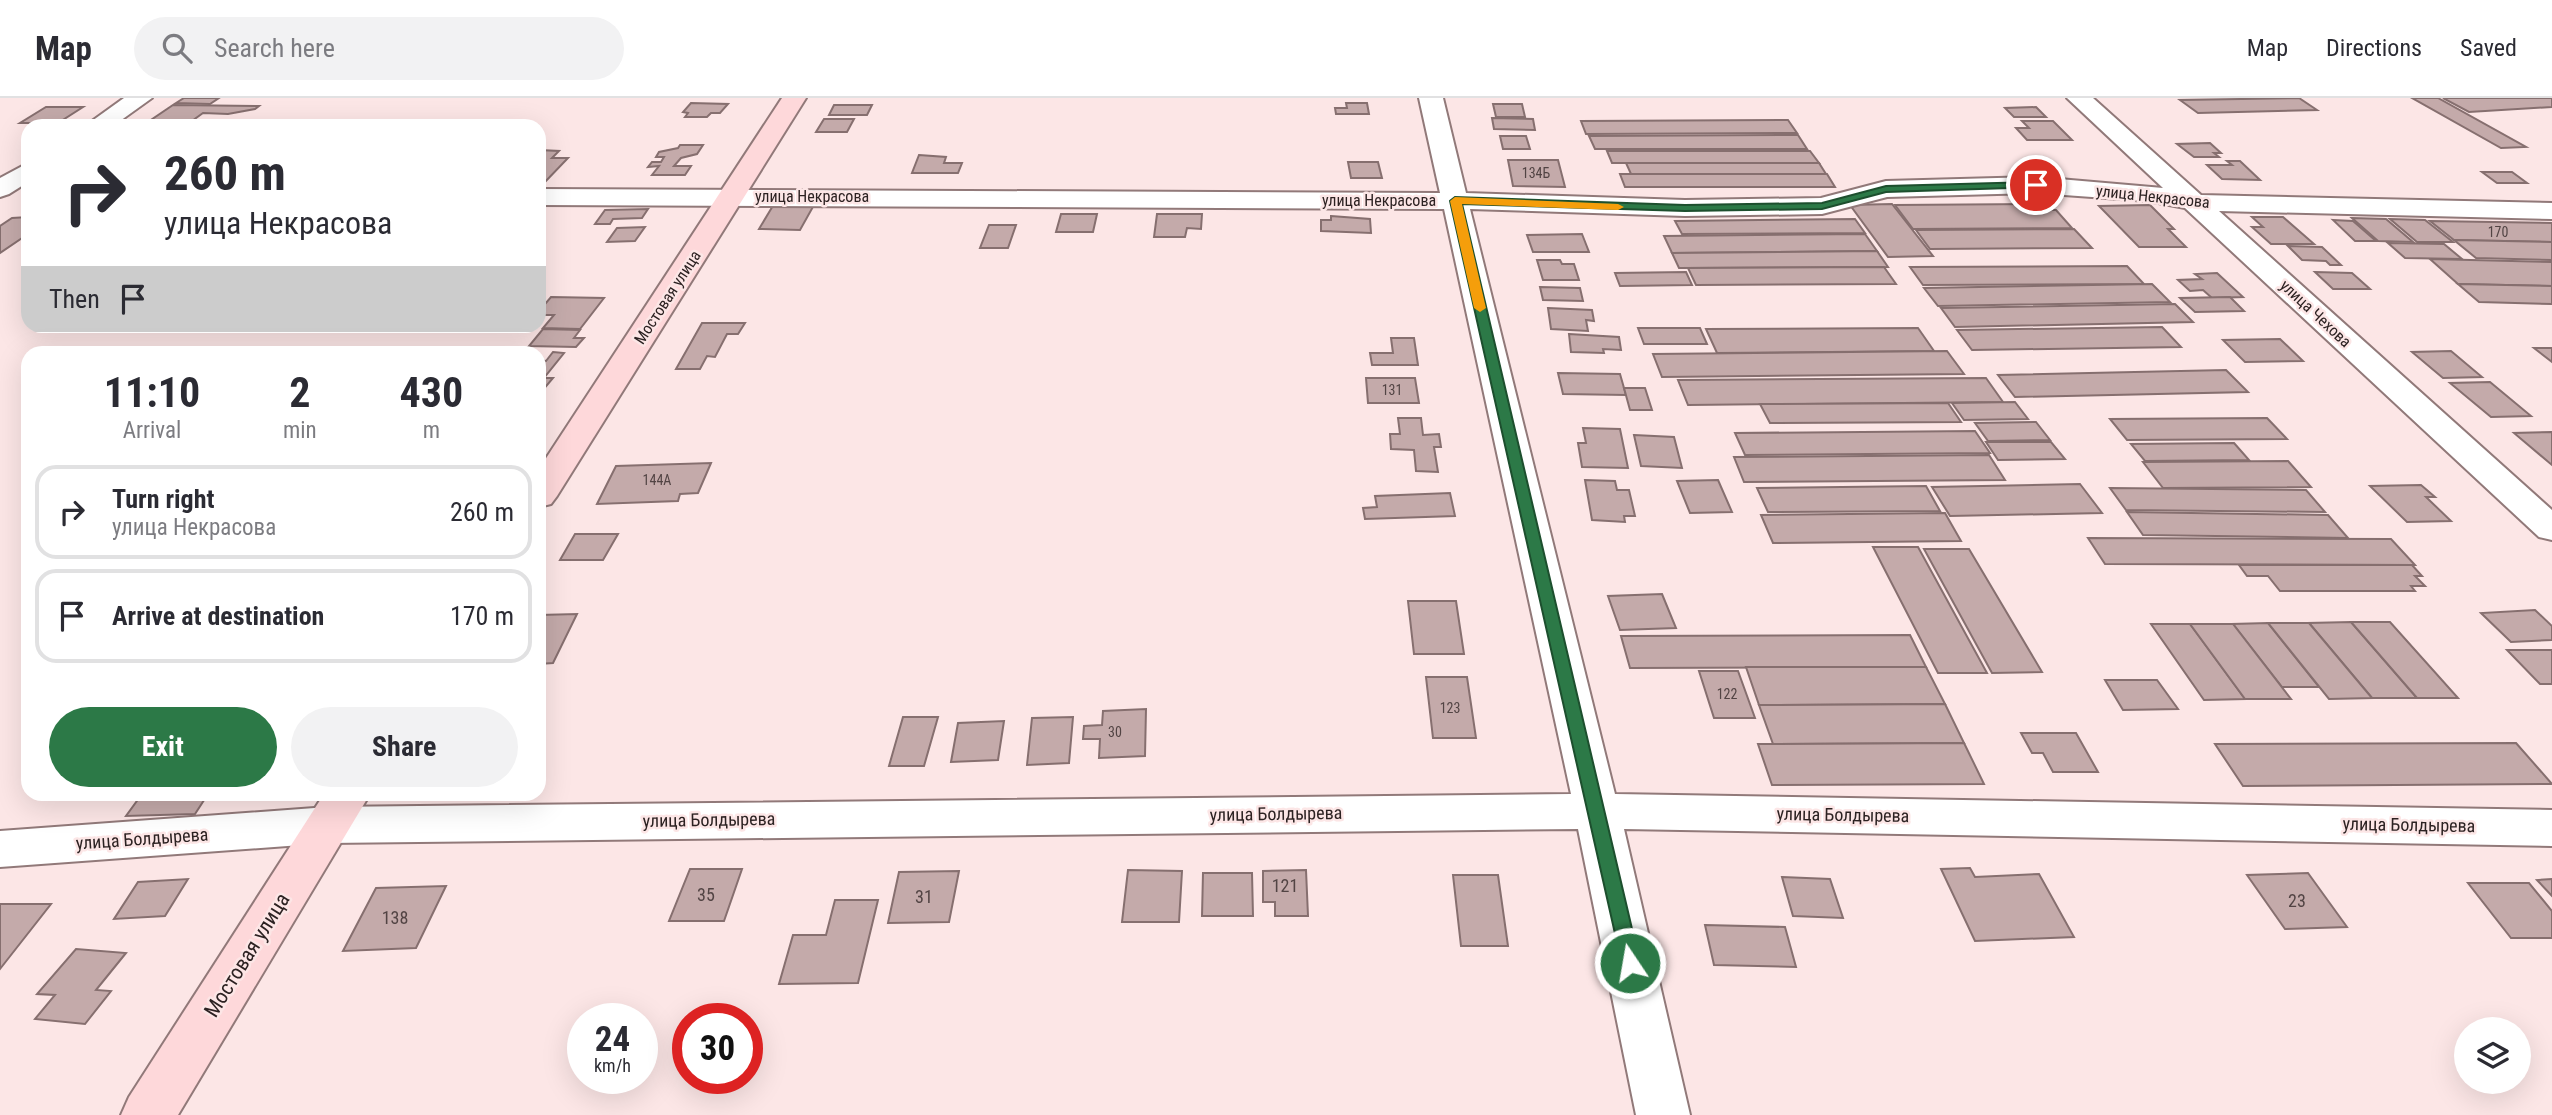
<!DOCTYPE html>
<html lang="en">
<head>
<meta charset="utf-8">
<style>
	body { margin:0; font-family:"Roboto Condensed",sans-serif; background:#f2f2f3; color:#2b2b33; height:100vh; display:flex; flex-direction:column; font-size:26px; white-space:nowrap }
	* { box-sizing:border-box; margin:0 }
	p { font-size:23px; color:#7c7c81 }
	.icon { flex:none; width:38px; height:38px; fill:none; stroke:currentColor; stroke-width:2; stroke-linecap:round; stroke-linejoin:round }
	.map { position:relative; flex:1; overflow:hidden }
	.sheet { position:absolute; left:21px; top:248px; width:525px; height:455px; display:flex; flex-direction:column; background:#fff; border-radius:21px; box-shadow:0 7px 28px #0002 }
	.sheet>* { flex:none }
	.top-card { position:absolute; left:21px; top:21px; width:525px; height:214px; border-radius:21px; box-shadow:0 7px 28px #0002; background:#fff; color:#2b2b33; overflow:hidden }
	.fabs { position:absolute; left:2454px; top:919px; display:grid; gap:14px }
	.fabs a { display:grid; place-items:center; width:77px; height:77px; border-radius:50%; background:#fff; box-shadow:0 7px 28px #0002; font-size:35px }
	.speed { position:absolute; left:567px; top:905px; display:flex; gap:14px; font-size:35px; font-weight:700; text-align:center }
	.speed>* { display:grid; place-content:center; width:91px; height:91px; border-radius:50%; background:#fff; box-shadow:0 7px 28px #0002; line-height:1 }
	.speed small { font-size:18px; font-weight:400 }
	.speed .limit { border:10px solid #d22; background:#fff; color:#111 }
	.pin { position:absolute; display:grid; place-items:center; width:60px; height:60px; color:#fff; margin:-30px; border:4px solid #fff; border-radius:50%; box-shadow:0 2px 7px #0007 }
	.me { position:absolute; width:77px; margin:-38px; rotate:348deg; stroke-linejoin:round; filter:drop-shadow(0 0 5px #0008) }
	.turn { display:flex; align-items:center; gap:24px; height:147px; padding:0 28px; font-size:32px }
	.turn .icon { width:91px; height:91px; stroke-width:2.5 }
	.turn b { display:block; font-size:49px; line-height:60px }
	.then { display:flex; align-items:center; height:66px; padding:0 28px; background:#0003; gap:14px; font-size:26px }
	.eta { display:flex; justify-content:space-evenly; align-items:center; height:119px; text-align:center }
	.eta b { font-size:42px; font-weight:700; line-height:49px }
	.action { display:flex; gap:14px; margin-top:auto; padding:14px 28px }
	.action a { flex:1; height:80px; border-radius:42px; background:#2c7947; color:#fff; font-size:28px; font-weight:700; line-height:80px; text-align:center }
	.action a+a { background:#f2f2f3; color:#2b2b33 }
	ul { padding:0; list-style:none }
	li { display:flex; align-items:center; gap:21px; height:94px; margin:0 14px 10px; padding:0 14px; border:4px solid #e1e1e2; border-radius:21px }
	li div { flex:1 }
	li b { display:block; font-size:26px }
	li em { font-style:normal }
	header { display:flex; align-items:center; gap:42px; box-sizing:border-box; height:98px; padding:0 35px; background:#fff; border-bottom:2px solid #e1e1e2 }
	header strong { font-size:33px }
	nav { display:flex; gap:38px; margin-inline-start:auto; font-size:24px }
	.search { width:490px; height:63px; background:#f2f2f3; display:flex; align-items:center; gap:18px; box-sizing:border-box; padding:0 24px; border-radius:38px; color:#7c7c81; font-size:26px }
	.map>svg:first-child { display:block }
</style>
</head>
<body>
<header>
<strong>Map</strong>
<div class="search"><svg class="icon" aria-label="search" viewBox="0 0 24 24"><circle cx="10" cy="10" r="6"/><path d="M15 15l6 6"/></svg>Search here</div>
<nav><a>Map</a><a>Directions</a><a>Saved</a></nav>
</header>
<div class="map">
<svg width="2552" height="1017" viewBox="0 0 2552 1017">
	<rect width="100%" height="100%" fill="#fce6e6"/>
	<g fill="#c4aaaa" stroke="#866f6f" stroke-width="2">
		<path d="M184 0H219L210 6 176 5Z"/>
		<path d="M2299 0 2317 12 2198 15 2180 2Z"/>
		<path d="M2412 0H2438L2526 49 2501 50Z"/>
		<path d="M2443 0H2552V9L2469 14Z"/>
		<path d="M691 5 728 6 720 15H711L707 19H685L688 15 683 14Z"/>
		<path d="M1346 5H1367L1369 16H1336L1335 10H1347Z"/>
		<path d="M1493 6H1522L1525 19H1496Z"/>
		<path d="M173 7 259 8 255 11 228 16 203 15 185 28H142Z"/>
		<path d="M834 7H872L867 17H829Z"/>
		<path d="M46 9H83L58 25H20Z"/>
		<path d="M2036 9 2046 19H2014L2005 10Z"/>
		<path d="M1492 20 1533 21 1535 32 1494 31Z"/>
		<path d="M824 21H854L847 34H816Z"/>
		<path d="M1788 22 1797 35 1586 36 1581 23Z"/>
		<path d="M2022 23H2053L2072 42H2027L2016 30H2029Z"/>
		<path d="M1798 37 1807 51H1595L1589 38Z"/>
		<path d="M1500 38H1526L1530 51H1503Z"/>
		<path d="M2210 45 2221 55H2214L2219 59H2194L2177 46Z"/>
		<path d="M680 47H703L697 56 681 60 674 68H691L685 77H652L659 68 648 69 652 64H661L664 59H656L659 54 678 50Z"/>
		<path d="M539 52 559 53 552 60H568L544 85H539Z"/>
		<path d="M1607 53H1810L1819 65H1612Z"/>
		<path d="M919 57 946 59 944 65H962L958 75H912Z"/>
		<path d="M1508 62H1558L1565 89 1513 88Z"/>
		<path d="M2227 63H2240L2260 82 2222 81 2207 67H2232Z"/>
		<path d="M1348 64H1378L1382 80H1351Z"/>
		<path d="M1626 65H1819L1826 76H1631Z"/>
		<path d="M2482 74H2512L2527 85H2497Z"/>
		<path d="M1620 76H1827L1835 89H1625Z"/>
		<path d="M774 106 814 107 800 132 759 131Z"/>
		<path d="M1892 106 1933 158 1888 159 1850 107Z"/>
		<path d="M2040 106 2046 112H2056L2072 130 1913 131 1895 107Z"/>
		<path d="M2150 107 2174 131H2168L2186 149H2139L2099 108Z"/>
		<path d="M648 111 642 120 613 121 610 126H595L605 112Z"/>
		<path d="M1061 116H1097L1093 134H1056Z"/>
		<path d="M1157 116H1202L1201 131 1187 130 1185 139H1154Z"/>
		<path d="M1331 118 1370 121 1371 135 1321 133V122H1331Z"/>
		<path d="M28 119V136L0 155V128L12 120Z"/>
		<path d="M2252 119H2283L2314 146H2271L2252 129H2263Z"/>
		<path d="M2352 120 2386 121 2413 144 2378 143Z"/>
		<path d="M1855 121 1865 135 1682 136 1675 123Z"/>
		<path d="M2390 121 2425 122 2453 144H2417Z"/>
		<path d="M2333 122 2353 123 2376 143H2355Z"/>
		<path d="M2430 123 2552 125V144L2454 142Z"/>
		<path d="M989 127H1016L1008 150H980Z"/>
		<path d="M645 129 635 143 607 144 617 130Z"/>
		<path d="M2074 131 2092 150 1930 151 1916 132Z"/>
		<path d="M1582 136 1589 154H1533L1527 137Z"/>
		<path d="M1865 136 1877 153 1672 155 1664 138Z"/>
		<path d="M2454 142 2552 144V162L2476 160Z"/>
		<path d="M2388 145 2444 146 2462 161 2405 160Z"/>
		<path d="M2288 148 2322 149 2341 167H2330L2326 163 2302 162Z"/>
		<path d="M1877 153 1888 169 1679 170 1672 155Z"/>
		<path d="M2430 161 2552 164V188L2458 186Z"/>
		<path d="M1537 162H1560L1562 166H1574L1579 182H1543Z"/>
		<path d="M2127 168 2144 186 1923 187 1910 169Z"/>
		<path d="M1884 169 1896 186 1696 187 1688 170Z"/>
		<path d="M1686 174 1692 187 1620 188 1615 175Z"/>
		<path d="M2315 174 2352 175 2370 191H2333Z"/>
		<path d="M2217 175 2243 199 2212 200 2203 192 2190 193 2178 182 2202 181 2195 176Z"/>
		<path d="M2152 186 2170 204 1938 208 1924 190Z"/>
		<path d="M2458 186 2552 188V206L2479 204Z"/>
		<path d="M1540 189 1580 190 1583 203 1543 202Z"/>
		<path d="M551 199 604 200 580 231 543 230 554 217H539V213Z"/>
		<path d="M2230 199 2244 213 2195 214 2180 200Z"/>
		<path d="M2175 206 2193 224 1955 229 1941 210Z"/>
		<path d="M1548 210 1592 212 1594 223 1586 222 1588 233 1551 231Z"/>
		<path d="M702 225H745L738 236H727L715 259 707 258 700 271H676Z"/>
		<path d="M2162 229 2181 249 1972 252 1957 232Z"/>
		<path d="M1638 230H1700L1707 246H1644Z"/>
		<path d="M1918 230 1934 253 1717 255 1706 231Z"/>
		<path d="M543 231 580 232 574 240H584L576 249 529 248Z"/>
		<path d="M1569 236 1619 239 1621 252 1603 251 1604 255 1571 254Z"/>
		<path d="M1391 240H1414L1418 267H1372L1370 255H1393Z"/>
		<path d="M2280 241 2303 263 2245 264 2223 242Z"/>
		<path d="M2534 250H2552V264Z"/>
		<path d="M1947 253 1964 276 1662 279 1653 256Z"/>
		<path d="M2451 253 2482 279 2443 280 2412 254Z"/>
		<path d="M553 254 564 255 544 280H553L543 292 539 291V262L546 263Z"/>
		<path d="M2226 272 2248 294 2015 299 1998 277Z"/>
		<path d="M1558 275 1620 276 1626 297 1563 296Z"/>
		<path d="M1366 280H1415L1419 305H1368Z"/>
		<path d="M1986 280 2003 304 1688 307 1678 282Z"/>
		<path d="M2490 284 2531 318 2491 319 2450 285Z"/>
		<path d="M1624 290H1645L1652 312H1630Z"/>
		<path d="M2015 304 2028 321 1964 322 1952 305Z"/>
		<path d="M1948 305 1961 324 1770 325 1760 306Z"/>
		<path d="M1398 320H1421L1423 337 1439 336 1441 349H1434L1438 374 1416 373 1414 352 1391 351 1390 336H1400Z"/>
		<path d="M2267 320 2287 341 2127 342 2110 321Z"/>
		<path d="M2036 324 2050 342 1988 343 1975 325Z"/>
		<path d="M1583 330 1620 331 1628 370 1582 369 1578 345H1586Z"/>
		<path d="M1975 333 1990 355 1745 357 1735 335Z"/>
		<path d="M2552 334V367L2514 335Z"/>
		<path d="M1634 337 1674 339 1682 370 1641 368Z"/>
		<path d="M1986 344H2051L2065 361 1998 362Z"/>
		<path d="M2234 345 2249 362 2145 363 2131 346Z"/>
		<path d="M1989 357 2005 382 1744 384 1734 359Z"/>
		<path d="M2288 363 2311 389 2163 390 2143 364Z"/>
		<path d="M711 365 698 395 680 396 678 403 597 406 616 368Z"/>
		<path d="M1585 382 1615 383 1617 392H1629L1635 418H1624L1625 424 1592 422Z"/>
		<path d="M1718 382 1732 414 1690 415 1677 383Z"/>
		<path d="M2080 386 2102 415 1950 418 1932 389Z"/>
		<path d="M2421 387 2435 399H2426L2451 423 2407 424 2370 388Z"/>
		<path d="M1926 388 1940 413 1768 414 1757 390Z"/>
		<path d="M2110 390 2306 392 2325 414 2126 412Z"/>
		<path d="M1450 395 1455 418 1365 421 1363 410 1377 409 1375 398Z"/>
		<path d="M2127 414 2328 417 2348 440 2143 437Z"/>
		<path d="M1945 415 1961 443 1773 445 1761 417Z"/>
		<path d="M575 436H618L603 462H560Z"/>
		<path d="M2088 440 2391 441 2415 467 2105 466Z"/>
		<path d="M1873 449H1918L1987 575H1938Z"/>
		<path d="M1924 451H1969L2042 574 1992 575Z"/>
		<path d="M2239 467H2412L2422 478H2415L2425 488H2411L2415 493H2280L2268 478H2247Z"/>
		<path d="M1662 496 1676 530 1620 532 1608 498Z"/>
		<path d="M1408 503H1456L1464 556H1414Z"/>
		<path d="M2535 512 2552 528V542L2511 544 2481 515Z"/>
		<path d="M577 516 553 565 539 566V517Z"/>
		<path d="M2351 524 2417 600H2372L2309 525Z"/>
		<path d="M2351 524H2390L2458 600H2417Z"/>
		<path d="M2268 525 2319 589H2282L2233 526Z"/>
		<path d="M2268 525H2309L2372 600 2329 601Z"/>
		<path d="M2151 526H2190L2245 601 2204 602Z"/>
		<path d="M2190 526H2233L2291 601H2245Z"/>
		<path d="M1910 537 1926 569 1630 570 1621 538Z"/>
		<path d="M2507 552H2552V586H2540Z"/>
		<path d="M1746 569H1926L1945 606 1759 607Z"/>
		<path d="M1699 573H1738L1755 620H1714Z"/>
		<path d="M1426 579H1467L1476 640H1433Z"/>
		<path d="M2105 582H2157L2178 611 2123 612Z"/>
		<path d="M1945 606 1964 645 1773 646 1759 607Z"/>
		<path d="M1146 611 1145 658 1099 660 1100 641H1083L1084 628 1102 627 1103 613Z"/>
		<path d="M903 619H938L924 668H889Z"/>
		<path d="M1073 619 1069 665 1027 667 1032 620Z"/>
		<path d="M1004 623 998 662 951 664 958 625Z"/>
		<path d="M2021 635H2076L2098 674H2053L2043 655H2032Z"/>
		<path d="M1964 645 1984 686 1772 687 1758 646Z"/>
		<path d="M2516 645 2552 686 2243 688 2215 646Z"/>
		<path d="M142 696H208L195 716 126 718Z"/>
		<path d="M1970 770 1975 779 2039 776 2074 839 1975 843 1941 771Z"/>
		<path d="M690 771H742L724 823H669Z"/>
		<path d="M1128 772 1182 773 1179 824H1122Z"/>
		<path d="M1306 772 1308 818H1275V804H1263V773Z"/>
		<path d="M959 773 949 824 888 825 899 774Z"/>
		<path d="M1203 775H1252L1253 818H1202Z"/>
		<path d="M2308 775 2347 829 2285 831 2247 777Z"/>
		<path d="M1453 777H1498L1508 848H1461Z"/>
		<path d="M1782 779 1830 781 1843 820 1793 818Z"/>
		<path d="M188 781 165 818 114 821 138 784Z"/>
		<path d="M2552 781V798L2537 782Z"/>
		<path d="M2468 785H2529L2552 813V840H2511Z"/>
		<path d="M446 788 416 850 343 853 376 790Z"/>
		<path d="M835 802H878L858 885 779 886 793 837H826Z"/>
		<path d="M0 806H51L0 871Z"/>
		<path d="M1705 827 1785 829 1796 869 1714 867Z"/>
		<path d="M76 851 126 855 96 892 111 893 85 926 35 921 55 897 37 896Z"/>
	</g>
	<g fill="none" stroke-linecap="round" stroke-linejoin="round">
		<defs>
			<g id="street">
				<path d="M124 0H152L113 28H85Z"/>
				<path d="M1419 0H1443L1466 95 1685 102 1821 100 1886 83 2036 79 2163 90 2067 0H2093L2201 97 2552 105V121L2219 113 2552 412V442L2539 439 2185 110 2148 103 2036 95 1887 99 1822 116 1685 118 1470 111 1615 696 2552 712V748L1624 731 1690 1017H1636L1578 731 328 745 0 769V733L328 709 1571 696 1444 111 539 107V91L1440 95Z"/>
				<path d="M28 65V84L9 96 0 99V80Z"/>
			</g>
			<g id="secondary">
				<path d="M782 0H806L557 398 551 406 539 409V371Z"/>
				<path d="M324 696H370L178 1017H121L129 999Z"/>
			</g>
		</defs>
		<use href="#street" stroke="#917979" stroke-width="4"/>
		<use href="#secondary" stroke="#917979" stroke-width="4"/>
		<use href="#street" fill="#fff" fill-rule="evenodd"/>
		<use href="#secondary" fill="#fed8da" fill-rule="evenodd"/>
	</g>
	<path fill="#2c7947" stroke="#1d4f2e" stroke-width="2" d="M2036 84 2040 85V89L1886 94 1822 111 1685 113 1462 106 1640 865 1637 871 1630 874 1623 871 1450 103 1455 99 1685 107 1822 105 1886 88Z"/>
	<path fill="#f59e0b" d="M1455 99 1618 106 1624 109 1618 112 1462 106 1486 210 1480 214 1474 210 1450 103Z"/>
	<g text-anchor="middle" stroke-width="5" stroke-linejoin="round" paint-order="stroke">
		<g font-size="14" fill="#524444">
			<text x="1536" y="80">134Б</text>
			<text x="2498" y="139">170</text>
			<text x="1392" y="297">131</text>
			<text x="657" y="387">144А</text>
			<text x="1727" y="601">122</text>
			<text x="1450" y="615">123</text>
			<text x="1115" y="639">30</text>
		</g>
		<g font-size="16" fill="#2c2222" stroke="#fce6e6">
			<text x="812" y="104">улица Некрасова</text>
			<text transform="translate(2153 98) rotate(6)" y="6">улица Некрасова</text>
			<text x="1379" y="108">улица Некрасова</text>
			<text transform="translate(667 199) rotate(-57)" y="6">Мостовая улица</text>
			<text transform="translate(2316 215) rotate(43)" y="6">улица Чехова</text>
		</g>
		<g font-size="18" fill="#2c2222" stroke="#fce6e6">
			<text transform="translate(1276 716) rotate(-1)" y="6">улица Болдырева</text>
			<text transform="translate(1843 717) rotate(1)" y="6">улица Болдырева</text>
			<text transform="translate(709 722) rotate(-1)" y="6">улица Болдырева</text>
			<text transform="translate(2409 727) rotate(1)" y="6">улица Болдырева</text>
			<text transform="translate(142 741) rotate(-4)" y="6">улица Болдырева</text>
		</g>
		<g font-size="18" fill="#524444">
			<text x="1285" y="794">121</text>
			<text x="706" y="803">35</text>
			<text x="924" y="805">31</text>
			<text x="2297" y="809">23</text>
			<text x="395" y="826">138</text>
		</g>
		<g font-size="21" fill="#2c2222" stroke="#fce6e6">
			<text transform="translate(247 857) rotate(-58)" y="7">Мостовая улица</text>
		</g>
	</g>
</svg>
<div class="fabs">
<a><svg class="icon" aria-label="layers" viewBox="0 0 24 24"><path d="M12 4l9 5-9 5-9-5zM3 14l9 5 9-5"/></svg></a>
</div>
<div class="speed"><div>24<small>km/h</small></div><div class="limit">30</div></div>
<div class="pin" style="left:2036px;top:87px;background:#d93025"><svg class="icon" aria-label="arrive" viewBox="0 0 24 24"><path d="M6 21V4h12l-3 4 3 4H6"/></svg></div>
<svg class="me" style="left:1630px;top:865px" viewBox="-20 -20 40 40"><circle r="17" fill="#2c7947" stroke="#fff" stroke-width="3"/><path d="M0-11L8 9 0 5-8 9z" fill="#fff"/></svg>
<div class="top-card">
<div class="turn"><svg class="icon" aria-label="right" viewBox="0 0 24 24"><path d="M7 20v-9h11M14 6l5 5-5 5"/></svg><div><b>260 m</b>улица Некрасова</div></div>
<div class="then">Then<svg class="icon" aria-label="arrive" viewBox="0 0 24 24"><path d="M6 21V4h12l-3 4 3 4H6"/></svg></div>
</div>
<section class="sheet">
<div class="eta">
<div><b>11:10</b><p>Arrival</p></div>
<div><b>2</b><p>min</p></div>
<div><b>430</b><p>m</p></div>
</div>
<ul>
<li><svg class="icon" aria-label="right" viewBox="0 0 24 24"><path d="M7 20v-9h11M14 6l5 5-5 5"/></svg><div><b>Turn right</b><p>улица Некрасова</p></div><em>260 m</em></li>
<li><svg class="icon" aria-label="arrive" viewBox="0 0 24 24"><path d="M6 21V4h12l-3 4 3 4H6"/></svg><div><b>Arrive at destination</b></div><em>170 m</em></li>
</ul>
<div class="action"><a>Exit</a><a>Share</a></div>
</section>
</div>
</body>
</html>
